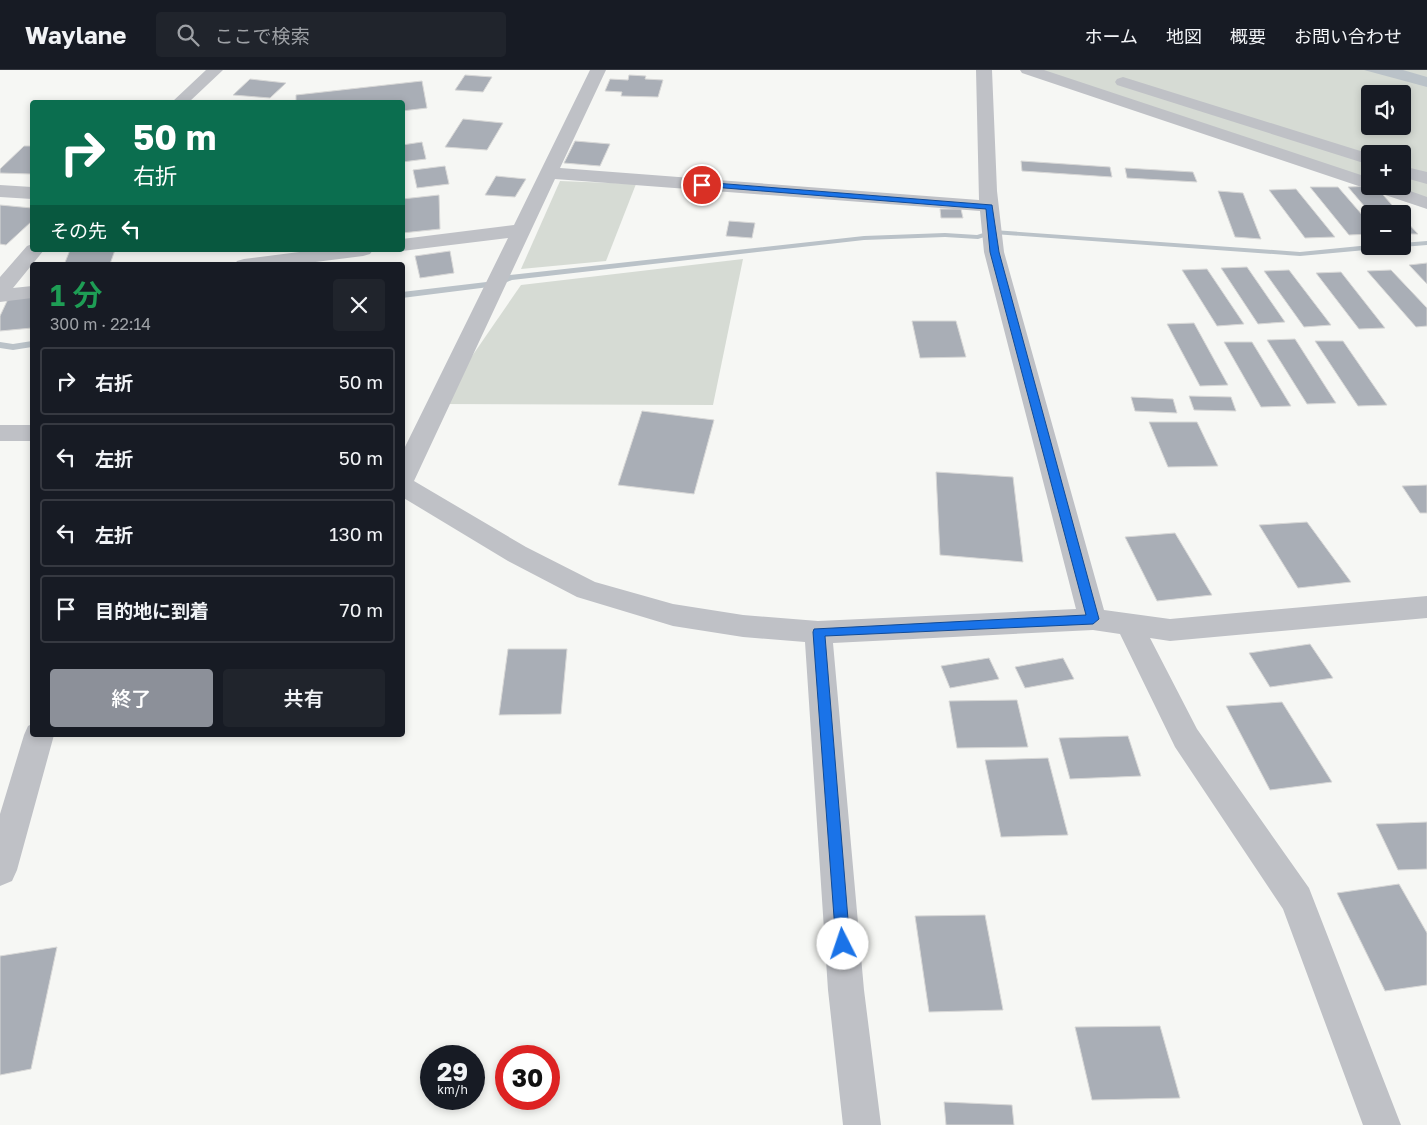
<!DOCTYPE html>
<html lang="ja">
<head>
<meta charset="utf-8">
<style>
	body { margin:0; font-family:"Golos Text","Noto Sans JP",sans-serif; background:#20242c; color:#f1f3f6; height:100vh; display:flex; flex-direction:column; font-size:19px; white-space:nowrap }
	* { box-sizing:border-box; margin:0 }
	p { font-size:16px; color:#9ea1a6 }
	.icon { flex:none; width:28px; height:28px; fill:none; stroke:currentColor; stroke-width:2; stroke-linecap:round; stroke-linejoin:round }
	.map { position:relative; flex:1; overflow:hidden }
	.drawer { position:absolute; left:30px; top:192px; width:375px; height:475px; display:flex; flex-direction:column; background:#171b24; border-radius:5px; box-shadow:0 2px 8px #0003 }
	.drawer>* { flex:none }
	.banner { position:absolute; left:30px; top:30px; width:375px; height:152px; border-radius:5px; box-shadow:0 2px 8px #0003; background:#0b6e4f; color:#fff; overflow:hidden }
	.fabs { position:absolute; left:1361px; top:15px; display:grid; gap:10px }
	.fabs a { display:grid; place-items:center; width:50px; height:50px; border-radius:5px; background:#171b24; box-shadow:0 2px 8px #0003; font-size:25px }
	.speed { position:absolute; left:420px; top:975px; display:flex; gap:10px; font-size:25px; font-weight:700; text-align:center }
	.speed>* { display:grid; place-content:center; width:65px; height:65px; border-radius:50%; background:#171b24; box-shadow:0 2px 8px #0003; line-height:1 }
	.speed small { font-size:12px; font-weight:400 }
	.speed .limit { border:8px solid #d22; background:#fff; color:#111 }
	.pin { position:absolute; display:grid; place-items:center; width:42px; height:42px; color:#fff; margin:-21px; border:2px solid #fff; border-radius:50%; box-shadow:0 1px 5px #0007 }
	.me { position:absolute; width:55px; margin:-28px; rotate:356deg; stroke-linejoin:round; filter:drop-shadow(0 0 4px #0008) }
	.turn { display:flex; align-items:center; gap:18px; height:105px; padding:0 20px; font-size:22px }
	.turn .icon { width:65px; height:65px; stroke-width:2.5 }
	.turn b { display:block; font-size:35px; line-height:42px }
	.then { display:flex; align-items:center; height:48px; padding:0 20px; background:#0003; gap:10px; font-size:19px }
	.round { display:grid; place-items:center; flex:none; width:52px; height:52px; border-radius:5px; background:#20242c }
	.headline { display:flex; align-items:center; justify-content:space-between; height:85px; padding:0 20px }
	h1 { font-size:30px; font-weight:600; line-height:38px; color:#1e9e55 }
	.cta { display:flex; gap:10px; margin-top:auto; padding:10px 20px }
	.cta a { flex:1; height:58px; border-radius:5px; background:#8c9099; color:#fff; font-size:20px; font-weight:600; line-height:58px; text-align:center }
	.cta a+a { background:#20242c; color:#f1f3f6 }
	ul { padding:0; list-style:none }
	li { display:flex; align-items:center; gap:15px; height:68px; margin:0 10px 8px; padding:0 10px; border:2px solid #363941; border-radius:5px }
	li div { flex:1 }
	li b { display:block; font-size:19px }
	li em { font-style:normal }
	header { display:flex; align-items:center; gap:30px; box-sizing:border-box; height:70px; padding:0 25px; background:#171b24; border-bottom:1px solid #363941 }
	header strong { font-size:24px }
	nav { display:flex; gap:28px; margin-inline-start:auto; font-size:18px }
	.search { width:350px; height:45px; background:#20242c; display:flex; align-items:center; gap:12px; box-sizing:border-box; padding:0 18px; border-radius:5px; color:#9ea1a6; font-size:19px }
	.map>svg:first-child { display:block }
</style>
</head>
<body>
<header>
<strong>Waylane</strong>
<div class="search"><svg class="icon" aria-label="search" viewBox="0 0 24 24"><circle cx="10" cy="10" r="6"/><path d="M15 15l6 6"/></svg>ここで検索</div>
<nav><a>ホーム</a><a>地図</a><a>概要</a><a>お問い合わせ</a></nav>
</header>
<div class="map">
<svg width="1427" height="1055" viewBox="0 0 1427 1055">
	<rect width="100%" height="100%" fill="#f6f7f4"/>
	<g fill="#d6dbd4" fill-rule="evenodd">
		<path d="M1034 0H1427V129L1389 116H1402V84H1370V110ZM1370 24H1402V56H1370Z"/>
		<path d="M560 111 636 114 606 191 521 199Z"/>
		<path d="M743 189 713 335 439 334 521 215Z"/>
	</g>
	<path fill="#bac2c8" d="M1364 0H1403L1427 7V17Z"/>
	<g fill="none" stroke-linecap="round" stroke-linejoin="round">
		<g fill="#bac2c8" fill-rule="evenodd">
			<path d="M993 160 1300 182 1370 175 1392 176 1388 178 1300 186 994 164 978 169 945 167 864 170 512 210 497 216 402 228V222L495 211 510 205 864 166 945 163 977 165Z"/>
			<path d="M1427 171V175L1402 177 1399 176H1402V173Z"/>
			<path d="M32 271V277L13 280 0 278V272L13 274Z"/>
		</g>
	</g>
	<g fill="#a9aeb6" stroke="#d8d8d7">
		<path d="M465 5 492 7 483 22 455 20Z"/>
		<path d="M629 5 646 6 645 9 663 10 658 27 621 26 622 22 605 21 610 9 628 10Z"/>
		<path d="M250 9 286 13 270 28 233 25Z"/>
		<path d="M422 11 427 38 402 41V32H296V25Z"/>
		<path d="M463 49 503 53 487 80 445 77Z"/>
		<path d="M575 71 610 74 600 96 564 93Z"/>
		<path d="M422 72 426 89 402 92V75Z"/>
		<path d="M24 76H32V103L31 104 0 103V99Z"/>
		<path d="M1021 91 1110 97 1112 107 1022 101Z"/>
		<path d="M445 96 449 114 417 118 413 100Z"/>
		<path d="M1125 98 1193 102 1197 112 1127 108Z"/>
		<path d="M496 106 526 109 515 127 485 125Z"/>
		<path d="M1375 116 1400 144H1371L1348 117Z"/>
		<path d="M1310 117H1338L1370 154V164L1349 165Z"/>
		<path d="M1296 119 1335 167 1305 168 1269 120Z"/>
		<path d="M1218 121 1243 123 1261 169 1235 167Z"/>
		<path d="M439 125 440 159 402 163V129Z"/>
		<path d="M0 135 32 138V151L6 175 0 174Z"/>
		<path d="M940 139H961L963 148H941Z"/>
		<path d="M1402 147 1418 164H1402Z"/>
		<path d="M729 151 755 153 752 168 726 166Z"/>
		<path d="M70 180H115L110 194 64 195Z"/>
		<path d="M450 181 454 203 420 208 415 186Z"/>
		<path d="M1427 193V214L1409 195Z"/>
		<path d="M1247 197 1285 252 1258 254 1221 198Z"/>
		<path d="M1207 199 1244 254 1217 256 1182 200Z"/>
		<path d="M1289 200 1331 255 1304 257 1264 201Z"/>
		<path d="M1391 200 1427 238V256L1416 257 1367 201Z"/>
		<path d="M1341 202 1385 258 1359 259 1316 203Z"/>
		<path d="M32 226V258L0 261V246L8 229Z"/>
		<path d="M912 251H956L966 287 920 288Z"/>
		<path d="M1194 253 1228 315 1200 316 1167 254Z"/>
		<path d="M1295 269 1336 333 1307 334 1267 270Z"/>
		<path d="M1315 271H1343L1387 335 1358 336Z"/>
		<path d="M1224 272H1252L1291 336 1261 337Z"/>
		<path d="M1189 326 1231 327 1236 341 1194 340Z"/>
		<path d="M1131 327 1173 329 1177 343 1135 341Z"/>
		<path d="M642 341 714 350 694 424 618 415Z"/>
		<path d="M1149 352H1197L1218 396 1168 397Z"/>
		<path d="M936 402 1013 407 1023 492 940 485Z"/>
		<path d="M1427 415V443H1420L1402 416Z"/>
		<path d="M1307 452 1351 512 1298 518 1259 455Z"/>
		<path d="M1175 463 1212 525 1157 531 1125 467Z"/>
		<path d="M1310 574 1333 608 1270 617 1249 583Z"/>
		<path d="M508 579H567L561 644 499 645Z"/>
		<path d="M989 588 999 609 950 618 941 596Z"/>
		<path d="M1063 588 1074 609 1025 618 1015 597Z"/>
		<path d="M1017 630 1028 677 957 678 949 631Z"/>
		<path d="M1282 632 1332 712 1270 720 1226 636Z"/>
		<path d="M1128 666 1141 706 1070 709 1059 668Z"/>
		<path d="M1048 688 1068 765 1001 767 985 690Z"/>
		<path d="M1427 752V799L1398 800 1376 754Z"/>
		<path d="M1399 814 1427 863V915L1385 921 1337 823Z"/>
		<path d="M985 845 1003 940 929 942 915 846Z"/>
		<path d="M57 877 31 999 0 1005V886Z"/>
		<path d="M1160 956 1180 1028 1092 1030 1075 957Z"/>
		<path d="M944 1032 1012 1035 1014 1055H946Z"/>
	</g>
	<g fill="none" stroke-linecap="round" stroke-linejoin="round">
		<g fill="#bfc1c6" fill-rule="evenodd">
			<path d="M206 0H223L189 32H172Z"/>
			<path d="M590 0H606L560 98 979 130 976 0H992L997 121 1004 182 1104 540 1170 549 1427 526V548L1170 571 1150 568 1197 659 1309 818 1401 1055H1363L1283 839 1175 677 1120 564 1093 560 833 573 864 920 881 1055H843L828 920 805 572 743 567 673 556 577 527 508 491 402 427V383L508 168 402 181 398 180H402V169L514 155ZM555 109 980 141 984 182 1076 539 818 551 743 545 673 534 595 512 526 477 414 411Z"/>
			<path d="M1020 0H1044L1370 108V116H1396L1427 127V139L1022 3Z"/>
			<path d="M1123 7 1370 84V95L1117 15 1115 12 1117 9Z"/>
			<path d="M1402 96 1427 102V114L1402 107Z"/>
			<path d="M0 115 32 117V129L0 127Z"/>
			<path d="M32 174V180H44L13 218 32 216V228L0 232V207L27 176Z"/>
			<path d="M315 180H373L370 184 363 186 292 195H234L237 191 244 189Z"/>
			<rect x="0" y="355" width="32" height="16"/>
			<path d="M32 654V665H54L17 800 12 811 0 816V744L24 665 28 656Z"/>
		</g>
	</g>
	<path fill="#1a73e8" stroke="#114b97" d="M702 112 992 135 999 182 1099 549 1093 554 825 566 850 874 848 880 843 882 838 880 836 874 813 562 814 559 1086 545 990 182 986 139 700 116V113Z"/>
</svg>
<div class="fabs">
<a><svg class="icon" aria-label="sound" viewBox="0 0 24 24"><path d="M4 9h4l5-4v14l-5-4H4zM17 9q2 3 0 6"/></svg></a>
<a>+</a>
<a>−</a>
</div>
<div class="speed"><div>29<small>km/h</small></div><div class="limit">30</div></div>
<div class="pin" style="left:702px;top:115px;background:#d93025"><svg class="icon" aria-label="arrive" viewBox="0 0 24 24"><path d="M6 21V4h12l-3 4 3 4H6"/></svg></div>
<svg class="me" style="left:843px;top:874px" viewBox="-20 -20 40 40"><circle r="19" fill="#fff"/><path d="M0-13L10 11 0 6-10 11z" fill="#1a73e8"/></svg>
<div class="banner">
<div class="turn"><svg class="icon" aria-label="right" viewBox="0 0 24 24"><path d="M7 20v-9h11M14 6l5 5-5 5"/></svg><div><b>50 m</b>右折</div></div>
<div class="then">その先<svg class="icon" aria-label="left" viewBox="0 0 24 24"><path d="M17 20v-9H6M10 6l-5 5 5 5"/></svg></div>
</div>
<section class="drawer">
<div class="headline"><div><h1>1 分</h1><p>300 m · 22:14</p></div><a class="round"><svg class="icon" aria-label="close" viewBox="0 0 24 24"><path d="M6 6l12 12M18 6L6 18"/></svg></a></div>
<ul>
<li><svg class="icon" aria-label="right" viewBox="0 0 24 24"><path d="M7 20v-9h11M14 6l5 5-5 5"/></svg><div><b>右折</b></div><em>50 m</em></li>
<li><svg class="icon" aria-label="left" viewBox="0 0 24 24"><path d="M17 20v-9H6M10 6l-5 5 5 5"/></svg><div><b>左折</b></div><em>50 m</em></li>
<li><svg class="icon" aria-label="left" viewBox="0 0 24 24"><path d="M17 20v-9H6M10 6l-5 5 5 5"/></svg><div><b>左折</b></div><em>130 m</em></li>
<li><svg class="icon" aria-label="arrive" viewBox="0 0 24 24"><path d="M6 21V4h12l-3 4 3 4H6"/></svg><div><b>目的地に到着</b></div><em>70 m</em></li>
</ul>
<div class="cta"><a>終了</a><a>共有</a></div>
</section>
</div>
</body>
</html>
